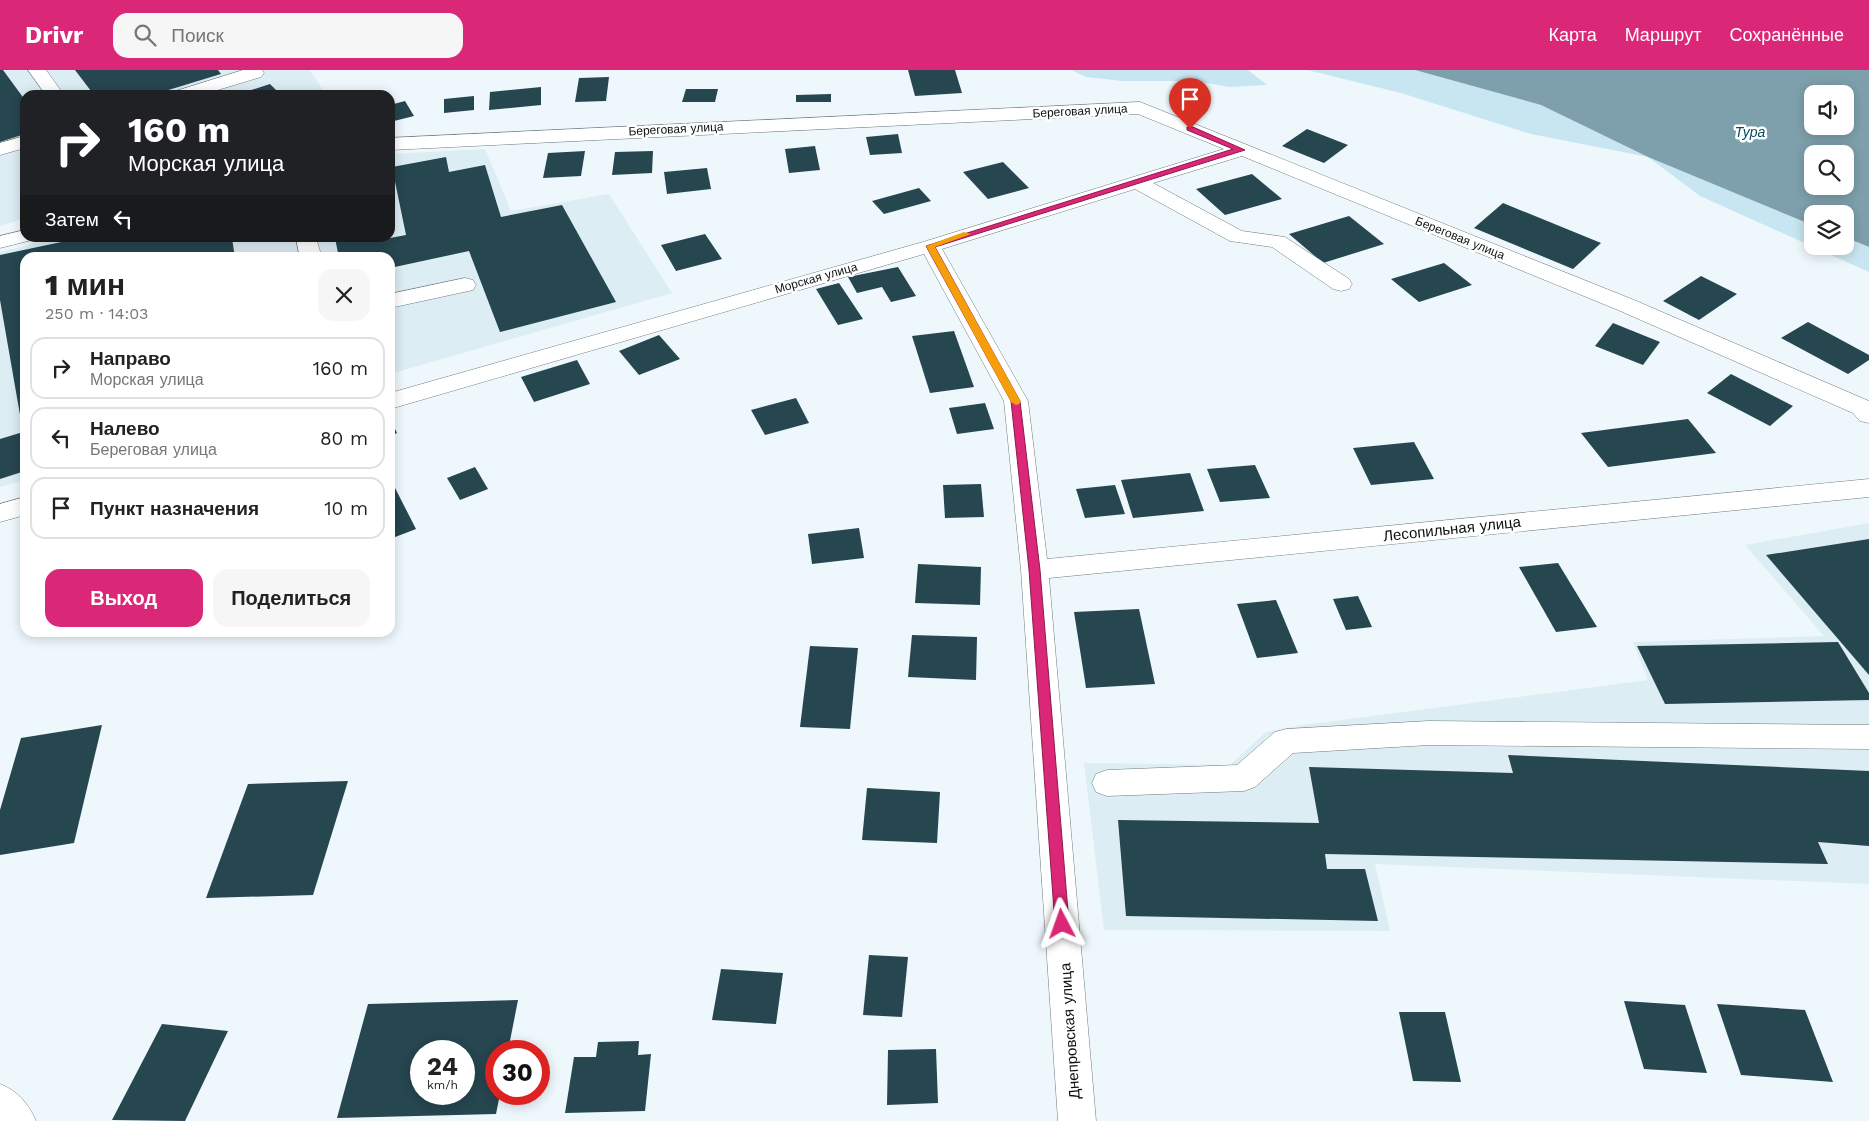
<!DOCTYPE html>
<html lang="ru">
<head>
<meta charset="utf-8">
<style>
	body { margin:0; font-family:"Work Sans",sans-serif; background:#f6f6f6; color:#222; height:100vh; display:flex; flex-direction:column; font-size:19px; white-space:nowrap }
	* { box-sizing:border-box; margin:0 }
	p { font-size:16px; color:#767676 }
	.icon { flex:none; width:28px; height:28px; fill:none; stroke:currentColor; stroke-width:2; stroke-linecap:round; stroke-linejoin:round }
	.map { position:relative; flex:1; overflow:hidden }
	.details { position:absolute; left:20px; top:182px; width:375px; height:385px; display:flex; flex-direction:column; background:#fff; border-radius:15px; box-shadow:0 2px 12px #0003 }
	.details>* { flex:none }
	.guide { position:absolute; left:20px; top:20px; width:375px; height:152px; border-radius:15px; box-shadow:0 2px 12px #0003; background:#202124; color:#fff; overflow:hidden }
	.buttons { position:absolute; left:1804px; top:15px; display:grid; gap:10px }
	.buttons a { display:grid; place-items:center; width:50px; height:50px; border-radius:10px; background:#fff; box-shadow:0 2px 12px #0003; font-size:25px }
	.speed { position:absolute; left:410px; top:970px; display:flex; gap:10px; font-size:25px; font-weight:700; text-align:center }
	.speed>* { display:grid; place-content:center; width:65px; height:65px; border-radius:50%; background:#fff; box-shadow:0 2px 12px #0003; line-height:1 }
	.speed small { font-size:12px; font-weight:400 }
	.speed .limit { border:8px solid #d22; background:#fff; color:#111 }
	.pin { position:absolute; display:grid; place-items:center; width:42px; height:42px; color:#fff; margin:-51px -21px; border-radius:50% 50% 50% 0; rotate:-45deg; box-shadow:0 0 5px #0007 }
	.pin .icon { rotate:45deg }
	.me { position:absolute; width:55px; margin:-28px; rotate:356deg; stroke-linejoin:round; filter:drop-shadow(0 0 4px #0008) }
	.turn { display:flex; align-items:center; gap:18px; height:105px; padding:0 25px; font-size:22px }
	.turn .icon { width:65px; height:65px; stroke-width:2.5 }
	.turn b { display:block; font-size:35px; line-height:42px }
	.then { display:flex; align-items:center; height:48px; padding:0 25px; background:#0003; gap:10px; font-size:19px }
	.round { display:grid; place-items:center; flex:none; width:52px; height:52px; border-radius:15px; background:#f6f6f6 }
	.summary { display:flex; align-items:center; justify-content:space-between; height:85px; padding:0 25px }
	h1 { font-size:30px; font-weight:800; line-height:38px }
	.cta { display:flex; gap:10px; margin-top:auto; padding:10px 25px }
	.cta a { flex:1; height:58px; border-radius:15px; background:#db2777; color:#fff; font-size:20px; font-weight:800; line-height:58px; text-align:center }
	.cta a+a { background:#f6f6f6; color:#222 }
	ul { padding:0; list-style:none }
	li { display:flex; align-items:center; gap:15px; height:62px; margin:0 10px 8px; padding:0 15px; border:2px solid #e0e0e0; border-radius:15px }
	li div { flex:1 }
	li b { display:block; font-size:19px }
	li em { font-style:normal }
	header { display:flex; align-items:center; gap:30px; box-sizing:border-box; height:70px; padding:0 25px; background:#db2777; color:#fff }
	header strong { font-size:24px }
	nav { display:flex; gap:28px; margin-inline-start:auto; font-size:18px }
	.search { width:350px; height:45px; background:#f6f6f6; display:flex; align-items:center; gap:12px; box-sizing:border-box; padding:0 18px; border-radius:15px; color:#767676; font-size:19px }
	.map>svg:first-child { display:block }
</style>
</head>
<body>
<header>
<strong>Drivr</strong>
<div class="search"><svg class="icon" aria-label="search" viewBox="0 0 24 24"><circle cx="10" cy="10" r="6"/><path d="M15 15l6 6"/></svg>Поиск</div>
<nav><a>Карта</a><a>Маршрут</a><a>Сохранённые</a></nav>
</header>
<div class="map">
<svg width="1869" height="1051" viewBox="0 0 1869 1051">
	<rect width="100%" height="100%" fill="#eef8fc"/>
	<g fill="#dcedf4">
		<path d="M0 0H310L326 25H25V148L0 156Z"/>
		<path d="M485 79 511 141 609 124 672 223 390 304V188H25V410L0 417V182L58 168H390V84Z"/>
		<path d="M1869 453V814L1375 794 1390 861 1104 860 1084 693 1230 695 1266 662 1303 655 1648 610 1633 572 1824 566 1745 475Z"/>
	</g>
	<g fill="#c8e6f1">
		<path d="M1071 0H1248L1267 15 1229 17 1207 13 1174 11H1122L1086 7Z"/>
		<path d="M1307 0H1415L1541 35 1648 87 1812 155V176H1845V167L1869 177V202L1700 126 1648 87 1531 64 1401 23Z"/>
	</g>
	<path fill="#7ea0ac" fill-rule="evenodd" d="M1415 0H1869V177L1845 167V144H1812V155L1648 87 1541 35ZM1812 24H1845V56H1812ZM1812 84H1845V116H1812Z"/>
	<g fill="#264650" fill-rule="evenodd">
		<path d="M0 0H3L25 30V64L0 72Z"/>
		<path d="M75 0H218L221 4 152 25H94Z"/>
		<path d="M908 0H955L962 23 915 26Z"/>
		<path d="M609 7 606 31 575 32 579 8Z"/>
		<path d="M270 14 281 25H236Z"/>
		<path d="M541 17V35L489 40 490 22Z"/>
		<path d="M686 19H718L715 32H682Z"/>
		<path d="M831 24V32H796V25Z"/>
		<path d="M474 26V40L444 43V29Z"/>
		<path d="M405 31 414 46 390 52V35Z"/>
		<path d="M1307 59 1348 75 1324 93 1282 76Z"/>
		<path d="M898 64 902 83 870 85 866 67Z"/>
		<path d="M815 76 820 100 789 103 785 79Z"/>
		<path d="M585 81 581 106 543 108 548 83Z"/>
		<path d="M653 81 652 103 612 105 615 82Z"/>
		<path d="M446 87 449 102 485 95 501 147 562 135 616 232 500 262 469 181 390 198V188H339L335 168 385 169 406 165 392 97Z"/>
		<path d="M1003 92 1029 118 988 129 963 102Z"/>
		<path d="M707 98 711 119 667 124 664 102Z"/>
		<path d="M1252 104 1282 129 1225 145 1196 119Z"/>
		<path d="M919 118 931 131 884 144 872 131Z"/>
		<path d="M1503 133 1601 173 1573 199 1474 158Z"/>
		<path d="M1349 146 1384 174 1323 193 1289 164Z"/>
		<path d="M705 164 722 189 676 201 661 175Z"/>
		<path d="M80 168H232L235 188H25V401L0 409V369L23 362 0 230V185Z"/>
		<path d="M1444 193 1472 215 1419 232 1391 209Z"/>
		<path d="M898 197 916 226 891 232 882 217 857 223 848 207Z"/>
		<path d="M1701 206 1737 224 1699 250 1663 231Z"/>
		<path d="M839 213 863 249 838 255 816 219Z"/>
		<path d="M1808 252 1869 285V290L1848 304 1781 268Z"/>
		<path d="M1613 253 1660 272 1643 295 1595 276Z"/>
		<path d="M954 261 974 317 930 323 912 266Z"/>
		<path d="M659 265 680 289 639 305 619 281Z"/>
		<path d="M577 290 590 314 534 332 521 307Z"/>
		<path d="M1731 304 1793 336 1770 356 1707 323Z"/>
		<path d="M796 328 809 353 765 365 751 340Z"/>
		<path d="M985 333 994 359 957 364 949 338Z"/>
		<path d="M390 349 397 363 390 366Z"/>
		<path d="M1688 349 1716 383 1608 397 1581 363Z"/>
		<path d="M1414 372 1434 409 1371 415 1353 378Z"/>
		<path d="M1255 395 1270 428 1220 432 1207 399Z"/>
		<path d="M475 397 488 419 460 430 447 408Z"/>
		<path d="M1190 403 1204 441 1133 448 1121 410Z"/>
		<path d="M981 414 984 447 945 448 943 415Z"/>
		<path d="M1115 415 1125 444 1085 448 1076 419Z"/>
		<path d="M394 416 416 459 390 469V418Z"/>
		<path d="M859 458 864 488 812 494 808 464Z"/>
		<path d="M1869 469V605L1766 485Z"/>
		<path d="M1558 493 1597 557 1556 562 1519 497Z"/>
		<path d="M918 494 981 497 980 535 915 533Z"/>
		<path d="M1358 526 1372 557 1346 560 1333 529Z"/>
		<path d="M1276 530 1298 583 1257 588 1237 534Z"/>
		<path d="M1139 539 1155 614 1086 618 1074 542Z"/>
		<path d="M912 565 977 567 976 610 908 607Z"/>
		<path d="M1838 572 1869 623V630L1665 634 1637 576Z"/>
		<path d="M810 576 858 578 850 659 800 657Z"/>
		<path d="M102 655 74 773 0 785V740L21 668Z"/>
		<path d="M1508 685 1869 701V776L1818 772 1828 794 1325 784 1327 799H1365L1378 851 1126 846 1118 750 1319 753 1309 697 1513 703Z"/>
		<path d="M348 711 313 825 206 828 248 714Z"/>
		<path d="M867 718 940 722 937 773 862 770Z"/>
		<path d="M869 885 908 887 902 947 863 945Z"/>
		<path d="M721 899 783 903 776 954 712 950Z"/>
		<path d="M518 930 508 981H496V1024H500L496 1044 337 1048 368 934ZM421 981H464V1024H421Z"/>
		<path d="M1624 931 1685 935 1707 1003 1644 999Z"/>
		<path d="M1717 934 1805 940 1833 1012 1741 1005Z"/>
		<path d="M1399 942H1445L1461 1012 1413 1011Z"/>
		<path d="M162 954 228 961 185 1051 112 1050Z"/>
		<path d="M639 971 638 985 651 984 645 1041 565 1043 574 987H596L598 972Z"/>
		<path d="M936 979 938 1033 887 1035 888 980Z"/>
	</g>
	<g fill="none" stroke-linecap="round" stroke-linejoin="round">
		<defs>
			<g id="minor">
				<path d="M28 0H46L64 25H46Z"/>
				<path d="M243 0H262L264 3 261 7 201 25H173L176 21Z"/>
				<path d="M1140 32 1634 230 1869 331V353L1860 351 1853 343 1618 240 1242 86 1153 113 1242 161 1285 167 1349 209 1352 214 1349 219 1341 221 1333 219 1272 177 1230 171 1135 119 942 179 1028 331 1047 489 1869 409V427L1049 508 1096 1051H1058L1021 500 1004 331 924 184 390 339V323L923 172 1224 79 1138 44 390 80V68Z"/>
				<path d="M25 66V78L0 85V73Z"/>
				<path d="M25 160V168H34L32 170 0 178V166Z"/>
				<path d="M296 168H316L322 188H300Z"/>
				<path d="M465 208 473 210 476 215 473 220 390 238V224Z"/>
				<path d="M25 427V445L0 452V434Z"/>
				<path d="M1429 651 1869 655V679L1429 675 1293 683 1255 717 1244 721 1107 726 1096 722 1092 713 1096 704 1107 700 1237 695 1275 662 1286 659Z"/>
				<path d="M0 1014C18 1021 28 1033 36 1051H0Z"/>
			</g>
		</defs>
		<use href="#minor" stroke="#717a7d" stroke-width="1"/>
		<use href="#minor" fill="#fff" fill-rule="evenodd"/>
	</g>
	<path fill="#db2777" stroke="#8e194d" d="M1187 57H1193L1245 80 935 177 1020 331 1040 500 1069 854 1067 859 1062 861 1057 859 1055 854 1029 500 1011 331 926 176 1233 79 1187 60Z"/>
	<path fill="#f59e0b" d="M964 162 971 164 935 177 1021 332 1019 334 1016 335 1011 332 926 176Z"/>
	<g text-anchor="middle" stroke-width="5" stroke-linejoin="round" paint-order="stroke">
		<g font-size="12" fill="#0d1011" stroke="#fff">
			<text transform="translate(1080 41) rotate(-3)" y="4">Береговая улица</text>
			<text transform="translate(676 59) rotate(-3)" y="4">Береговая улица</text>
			<text transform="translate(1460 168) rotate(22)" y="4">Береговая улица</text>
			<text transform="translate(816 208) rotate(-16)" y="4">Морская улица</text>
		</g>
		<g font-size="14" font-style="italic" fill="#004d60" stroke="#fff">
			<text x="1750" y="67">Тура</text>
		</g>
		<g font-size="15" fill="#0d1011" stroke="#fff">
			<text transform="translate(1452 459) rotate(-6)" y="5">Лесопильная улица</text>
			<text transform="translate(1070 961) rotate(-94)" y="5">Днепровская улица</text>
		</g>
	</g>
</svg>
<div class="buttons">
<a><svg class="icon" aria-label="sound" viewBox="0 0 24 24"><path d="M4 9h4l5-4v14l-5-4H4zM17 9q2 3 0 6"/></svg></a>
<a><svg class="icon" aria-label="search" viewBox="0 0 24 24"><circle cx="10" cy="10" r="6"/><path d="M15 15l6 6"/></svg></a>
<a><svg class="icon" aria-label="layers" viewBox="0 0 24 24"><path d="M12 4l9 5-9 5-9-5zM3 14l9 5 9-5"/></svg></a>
</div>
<div class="speed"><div>24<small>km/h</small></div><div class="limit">30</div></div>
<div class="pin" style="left:1190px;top:59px;background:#d93025"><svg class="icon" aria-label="arrive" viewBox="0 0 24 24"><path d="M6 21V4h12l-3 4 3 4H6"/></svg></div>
<svg class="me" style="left:1062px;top:854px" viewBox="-20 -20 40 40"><path d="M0-17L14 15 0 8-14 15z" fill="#db2777" stroke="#fff" stroke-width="4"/></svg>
<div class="guide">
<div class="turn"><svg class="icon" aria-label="right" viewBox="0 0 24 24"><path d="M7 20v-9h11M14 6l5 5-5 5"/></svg><div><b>160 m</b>Морская улица</div></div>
<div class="then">Затем<svg class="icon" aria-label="left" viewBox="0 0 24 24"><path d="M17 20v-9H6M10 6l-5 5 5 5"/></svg></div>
</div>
<section class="details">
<div class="summary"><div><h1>1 мин</h1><p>250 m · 14:03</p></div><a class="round"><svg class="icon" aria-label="close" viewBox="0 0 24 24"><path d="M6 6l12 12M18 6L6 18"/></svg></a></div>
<ul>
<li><svg class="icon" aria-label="right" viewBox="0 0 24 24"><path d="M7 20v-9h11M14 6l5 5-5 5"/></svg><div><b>Направо</b><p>Морская улица</p></div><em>160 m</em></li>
<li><svg class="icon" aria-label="left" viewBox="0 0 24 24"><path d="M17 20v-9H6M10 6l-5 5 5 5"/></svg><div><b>Налево</b><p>Береговая улица</p></div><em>80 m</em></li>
<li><svg class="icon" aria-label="arrive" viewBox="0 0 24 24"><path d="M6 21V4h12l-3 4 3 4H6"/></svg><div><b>Пункт назначения</b></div><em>10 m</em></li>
</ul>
<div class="cta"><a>Выход</a><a>Поделиться</a></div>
</section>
</div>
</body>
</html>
